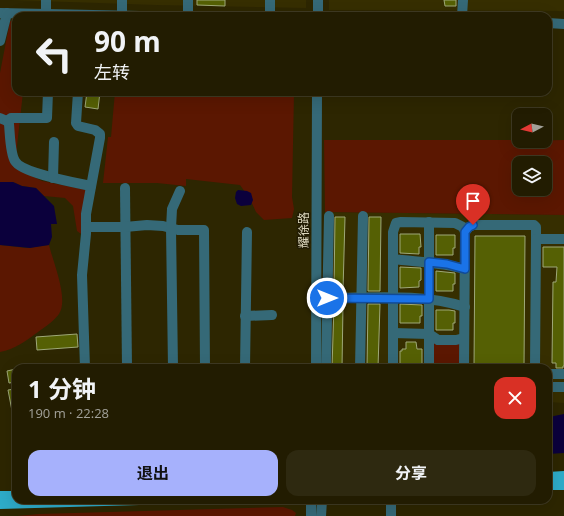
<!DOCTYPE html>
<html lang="zh">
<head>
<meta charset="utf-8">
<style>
	body { margin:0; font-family:"Open Sans","Noto Sans SC",sans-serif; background:#2e2910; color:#f1f3f6; height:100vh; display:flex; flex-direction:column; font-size:15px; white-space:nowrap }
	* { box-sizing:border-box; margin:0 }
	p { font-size:13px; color:#a2a199 }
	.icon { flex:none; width:22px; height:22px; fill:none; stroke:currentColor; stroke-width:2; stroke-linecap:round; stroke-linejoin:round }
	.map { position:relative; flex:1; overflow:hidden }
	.panel { position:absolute; left:12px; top:364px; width:540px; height:140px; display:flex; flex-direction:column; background:#221c01; border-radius:12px; box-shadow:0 4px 16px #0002,0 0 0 1px #3f3a23 }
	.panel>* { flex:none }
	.banner { position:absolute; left:12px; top:12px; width:540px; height:84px; border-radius:12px; box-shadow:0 4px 16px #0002,0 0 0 1px #3f3a23; background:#221c01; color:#f1f3f6; overflow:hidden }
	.needle { width:26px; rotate:263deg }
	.buttons { position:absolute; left:512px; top:108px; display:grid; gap:8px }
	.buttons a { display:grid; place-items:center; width:40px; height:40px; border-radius:8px; background:#221c01; box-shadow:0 4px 16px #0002,0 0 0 1px #3f3a23; font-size:20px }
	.pin { position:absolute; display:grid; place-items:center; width:34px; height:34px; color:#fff; margin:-41px -17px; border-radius:50% 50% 50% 0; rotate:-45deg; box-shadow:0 0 4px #0007 }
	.pin .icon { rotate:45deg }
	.me { position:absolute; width:44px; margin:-22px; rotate:90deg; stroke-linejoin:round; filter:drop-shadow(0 0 3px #0008) }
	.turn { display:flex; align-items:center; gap:14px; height:84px; padding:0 16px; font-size:18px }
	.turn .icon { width:52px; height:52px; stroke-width:2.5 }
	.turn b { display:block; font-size:28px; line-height:34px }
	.round { display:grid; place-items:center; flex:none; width:42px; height:42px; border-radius:12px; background:#2e2910 }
	.overview { display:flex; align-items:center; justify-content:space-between; height:68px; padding:0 16px }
	h1 { font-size:24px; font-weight:700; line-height:30px }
	.primary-button { display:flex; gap:8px; margin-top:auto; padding:8px 16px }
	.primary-button a { flex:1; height:46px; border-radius:12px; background:#a6b1fc; color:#111; font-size:16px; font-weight:700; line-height:46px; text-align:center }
	.primary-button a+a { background:#2e2910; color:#f1f3f6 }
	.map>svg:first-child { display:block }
</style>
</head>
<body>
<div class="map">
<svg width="564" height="516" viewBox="0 0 564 516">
	<rect width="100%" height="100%" fill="#2d2601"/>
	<g fill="#362e00">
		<path d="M10 0H306V8L156 5Z"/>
		<path d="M329 0H564V11L329 10Z"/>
		<path d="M325 212 564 215V403L548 402V368H324Z"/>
	</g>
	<g fill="#5b1701" fill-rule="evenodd">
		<path d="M10 21 16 22V92H23L17 146 16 168 42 181 87 190 84 236 77 231 73 206 65 198 44 196 36 188 22 186 13 182H0V73Z"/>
		<path d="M115 92H294L292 197 294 209 292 218 264 220 256 212 250 199 240 185 186 179V186L157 183H103L108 137H111Z"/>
		<path d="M324 140H519V141L564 140V215L325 212ZM519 163H545V189H519Z"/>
		<path d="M0 245 27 248 49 245C53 262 69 299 59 314 54 321 45 327 38 332 26 341 15 349 0 352Z"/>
		<path d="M432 342 459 343V368H432Z"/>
		<path d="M283 507 292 510 296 513 295 516H17L39 514Z"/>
	</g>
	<g fill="#0b003c">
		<path d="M0 182H13L22 186 36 188 54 206 57 224H51L52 237 49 245 30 248 0 245Z"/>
		<path d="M238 190 247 191 251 193 253 200 251 205 241 206 237 204 235 198 236 192Z"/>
		<path d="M564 414V453L548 454V418L554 416Z"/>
	</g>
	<g fill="#556004" stroke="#9ea878">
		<path d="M197 0H225V6L197 5Z"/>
		<path d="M444 0H456V6H445Z"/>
		<path d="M87 92H100L98 109 85 107Z"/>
		<path d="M335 217H345L343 291H334Z"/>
		<path d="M369 217H381L380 291H368Z"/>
		<path d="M400 234H420L421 247H419V254L400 253Z"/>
		<path d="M436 235H455V248H453V255H436Z"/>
		<path d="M475 236H525L524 368H474Z"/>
		<path d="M543 247H564V366H563V368H556V363H552L553 282H556L557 267H543Z"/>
		<path d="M400 267 421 268V280L419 281V287L400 288Z"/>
		<path d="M436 271 455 273V284H453V291H436Z"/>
		<path d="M334 304H343L342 368H332Z"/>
		<path d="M368 304H380L378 368H367Z"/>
		<path d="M400 304 422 305V316H420V323H400Z"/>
		<path d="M436 310H449L455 311V323H453V330H436Z"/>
		<path d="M77 334 78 347 37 350 36 337Z"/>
		<path d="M406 342H416L417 349H422V368H400V351H402V349H406Z"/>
		<path d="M16 369V382L9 383 7 371Z"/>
		<path d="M15 389 16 415 13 416 8 390Z"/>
	</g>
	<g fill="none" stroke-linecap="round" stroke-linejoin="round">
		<g stroke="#356977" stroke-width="10">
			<path d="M188 0V16"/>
			<path d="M0 13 140 16"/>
			<path d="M46 14V0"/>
			<path d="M122 16V0"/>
			<path d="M270 16V0"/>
			<path d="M318 16V0"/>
			<path d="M462 16 463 0"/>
			<path d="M548 23 564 24"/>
			<path d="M0 41 7 13"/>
			<path d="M78 92 76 123 78 126 95 130 100 134V138L86 214V234L82 275 85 368"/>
			<path d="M0 118 7 121 9 124C10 134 10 153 15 161 21 173 77 183 91 186"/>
			<path d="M7 121 11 118H47L48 92"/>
			<path d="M53 178 54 142"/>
			<path d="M125 188 127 368"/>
			<path d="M86 227H125L147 225 163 226 178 230H204L205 368"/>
			<path d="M465 232 469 227 473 225H534L536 227V239"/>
			<path d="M393 259C417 262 441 262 465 269"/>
			<path d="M327 298C373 298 421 293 465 307"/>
			<path d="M245 316 272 315"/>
			<path d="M393 333 429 334 438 340H456L464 338"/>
			<path d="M173 368 171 228 172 209 180 191"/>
			<path d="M245 368 247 232"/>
			<path d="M316 368 317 92"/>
			<path d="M326 368 329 216"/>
			<path d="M360 368 363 216"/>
			<path d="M393 368V232L396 223 401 222 455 223 463 227 465 232 464 368"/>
			<path d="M429 368V222"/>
			<path d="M535 368 536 239H564"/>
			<path d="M548 374H564"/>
			<path d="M548 387H564"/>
			<path d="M391 500V516"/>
			<path d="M311 516V500"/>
			<path d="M321 516 322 500"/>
		</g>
		<g stroke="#2eacc9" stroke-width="10">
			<path d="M548 477 564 476"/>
			<path d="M548 485H564"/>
			<path d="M0 496H16"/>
			<path d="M0 504 139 500"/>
		</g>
	</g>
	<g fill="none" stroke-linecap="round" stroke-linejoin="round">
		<defs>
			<path id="route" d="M327 298 429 299V262L447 264 465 269V232L469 227 473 225"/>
		</defs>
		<use href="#route" stroke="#114b97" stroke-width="10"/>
		<use href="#route" stroke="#1a73e8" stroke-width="7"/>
	</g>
	<g text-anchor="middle" stroke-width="3" stroke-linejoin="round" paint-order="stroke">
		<g font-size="12" fill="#dbd6bd" stroke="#221c04">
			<text transform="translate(304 230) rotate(-90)" y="4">耀徐路</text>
		</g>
	</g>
</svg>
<div class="buttons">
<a><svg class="needle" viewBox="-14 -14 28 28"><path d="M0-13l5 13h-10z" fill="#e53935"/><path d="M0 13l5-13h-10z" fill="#a2a199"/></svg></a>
<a><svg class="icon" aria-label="layers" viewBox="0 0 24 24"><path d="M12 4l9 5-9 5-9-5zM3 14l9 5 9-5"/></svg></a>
</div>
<div class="pin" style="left:473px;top:225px;background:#d93025"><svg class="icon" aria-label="arrive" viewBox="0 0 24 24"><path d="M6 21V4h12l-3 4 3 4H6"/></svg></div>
<svg class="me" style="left:327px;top:298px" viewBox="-20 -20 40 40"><circle r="17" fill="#1a73e8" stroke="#fff" stroke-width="3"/><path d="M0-11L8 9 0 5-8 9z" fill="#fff"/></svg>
<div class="banner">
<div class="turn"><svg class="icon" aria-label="left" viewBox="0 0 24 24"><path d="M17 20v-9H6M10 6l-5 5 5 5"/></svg><div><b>90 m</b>左转</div></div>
</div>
<section class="panel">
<div class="overview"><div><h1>1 分钟</h1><p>190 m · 22:28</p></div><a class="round" style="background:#d93025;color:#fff"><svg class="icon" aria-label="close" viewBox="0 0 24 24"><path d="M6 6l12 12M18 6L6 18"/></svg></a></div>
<div class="primary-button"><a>退出</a><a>分享</a></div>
</section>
</div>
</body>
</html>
